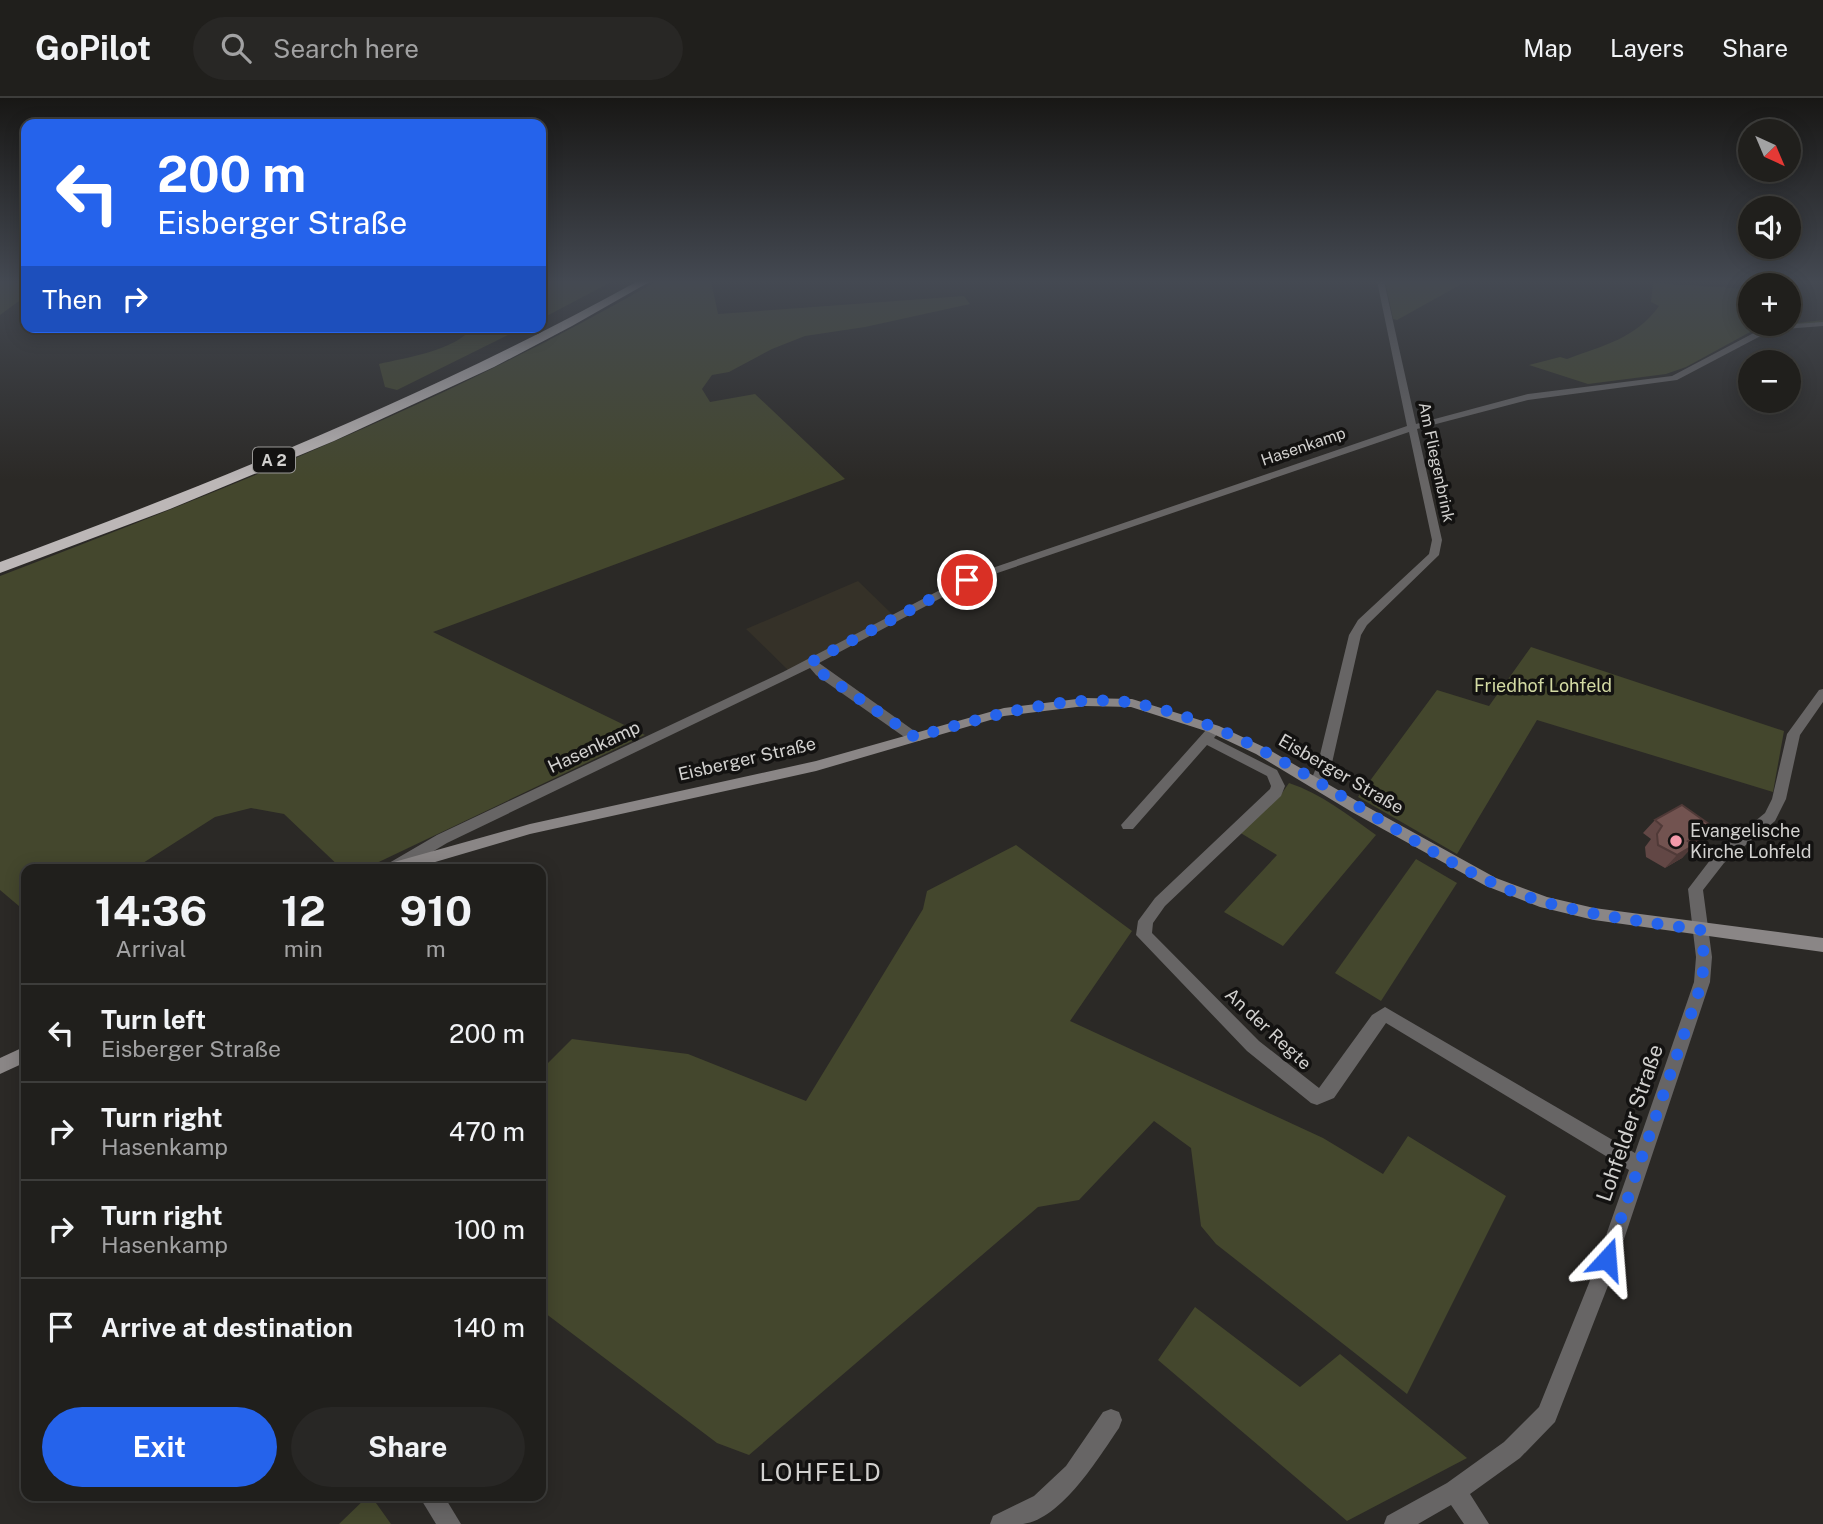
<!DOCTYPE html>
<html lang="en">
<head>
<meta charset="utf-8">
<style>
	body { margin:0; font-family:"Public Sans",sans-serif; background:#282725; color:#f1f3f6; height:100vh; display:flex; flex-direction:column; font-size:26px; white-space:nowrap }
	* { box-sizing:border-box; margin:0 }
	p { font-size:23px; color:#a2a2a3 }
	.icon { flex:none; width:38px; height:38px; fill:none; stroke:currentColor; stroke-width:2; stroke-linecap:round; stroke-linejoin:round }
	.map { position:relative; flex:1; overflow:hidden }
	.details { position:absolute; left:21px; top:766px; width:525px; height:637px; display:flex; flex-direction:column; background:#201f1c; border-radius:14px; box-shadow:0 4px 18px #0003,0 0 0 2px #3d3d3b }
	.details>* { flex:none }
	.top-card { position:absolute; left:21px; top:21px; width:525px; height:214px; border-radius:14px; box-shadow:0 4px 18px #0003,0 0 0 2px #3d3d3b; background:#2563eb; color:#fff; overflow:hidden }
	.needle { width:46px; rotate:136deg }
	.controls { position:absolute; left:1738px; top:21px; display:grid; gap:14px }
	.controls a { display:grid; place-items:center; width:63px; height:63px; border-radius:50%; background:#201f1c; box-shadow:0 4px 18px #0003,0 0 0 2px #3d3d3b; font-size:35px }
	.pin { position:absolute; display:grid; place-items:center; width:60px; height:60px; color:#fff; margin:-30px; border:4px solid #fff; border-radius:50%; box-shadow:0 2px 7px #0007 }
	.me { position:absolute; width:77px; margin:-38px; rotate:19deg; stroke-linejoin:round; filter:drop-shadow(0 0 5px #0008) }
	.turn { display:flex; align-items:center; gap:24px; height:147px; padding:0 21px; font-size:32px }
	.turn .icon { width:91px; height:91px; stroke-width:2.5 }
	.turn b { display:block; font-size:49px; line-height:60px }
	.then { display:flex; align-items:center; height:66px; padding:0 21px; background:#0003; gap:14px; font-size:26px }
	.eta { display:flex; justify-content:space-evenly; align-items:center; height:119px; text-align:center }
	.eta b { font-size:42px; font-weight:700; line-height:49px }
	.action { display:flex; gap:14px; margin-top:auto; padding:14px 21px }
	.action a { flex:1; height:80px; border-radius:42px; background:#2563eb; color:#fff; font-size:28px; font-weight:700; line-height:80px; text-align:center }
	.action a+a { background:#282725; color:#f1f3f6 }
	ul { padding:0; list-style:none }
	li { display:flex; align-items:center; gap:21px; height:98px; padding:0 21px; border-top:2px solid #3d3d3b }
	li div { flex:1 }
	li b { display:block; font-size:26px }
	li em { font-style:normal }
	header { display:flex; align-items:center; gap:42px; box-sizing:border-box; height:98px; padding:0 35px; background:#201f1c; border-bottom:2px solid #3d3d3b }
	header strong { font-size:33px }
	nav { display:flex; gap:38px; margin-inline-start:auto; font-size:24px }
	.search { width:490px; height:63px; background:#282725; display:flex; align-items:center; gap:18px; box-sizing:border-box; padding:0 24px; border-radius:38px; color:#a2a2a3; font-size:26px }
	.map>svg:first-child { display:block }
</style>
</head>
<body>
<header>
<strong>GoPilot</strong>
<div class="search"><svg class="icon" aria-label="search" viewBox="0 0 24 24"><circle cx="10" cy="10" r="6"/><path d="M15 15l6 6"/></svg>Search here</div>
<nav><a>Map</a><a>Layers</a><a>Share</a></nav>
</header>
<div class="map">
<svg width="1823" height="1426" viewBox="0 0 1823 1426">
	<rect width="100%" height="100%" fill="#2b2926"/>
	<path fill="#353128" d="M858 483 893 517 788 572 746 531Z"/>
	<g fill="#44472d">
		<path d="M0 183 26 185V198L0 217Z"/>
		<path d="M541 183H613L541 221Z"/>
		<path d="M657 183H711L718 216 964 198 970 206 865 229 805 238 772 251 729 274 712 277 702 291 710 304 755 296 845 381 433 534 645 637 362 772H343L284 716 251 710 215 719 132 772H26V814L0 792V478C224 392 449 303 657 183Z"/>
		<path d="M1385 183H1467L1397 222 1393 221Z"/>
		<path d="M1653 185 1750 191V226H1788L1823 222V225L1761 228 1686 269 1666 276 1588 286 1529 267 1560 259 1567 261C1604 247 1635 241 1659 208L1651 204Z"/>
		<path d="M472 229H524L397 292 385 289 379 266C404 260 458 252 472 229Z"/>
		<path d="M1531 549 1784 633 1773 694 1537 622 1457 756 1358 699 1437 592 1489 608Z"/>
		<path d="M1289 685C1322 696 1348 717 1376 737L1283 848 1224 814 1277 757 1239 734 1280 698Z"/>
		<path d="M1016 747 1132 833 1070 923 1323 1040 1383 1076 1408 1038 1506 1098 1407 1296 1216 1146 1201 1128 1191 1050 1154 1023 1079 1102 1038 1109 749 1357 717 1345 541 1212V972L572 941 688 956 806 1003 923 811 927 793Z"/>
		<path d="M1416 761 1457 785 1381 903 1335 875Z"/>
		<path d="M1195 1209 1300 1289 1340 1256 1467 1360 1347 1423 1158 1262Z"/>
		<path d="M368 1398H371L391 1426H339Z"/>
	</g>
	<g fill="none" stroke-linecap="round" stroke-linejoin="round">
		<g fill="#676565" fill-rule="evenodd">
			<path d="M1377 183H1384L1416 326 1528 296 1672 278 1767 228 1823 224V228L1772 232 1677 282 1528 302 1417 331 1442 442 1439 457 1367 527 1361 537 1332 665 1322 689H1312L1310 685 1318 665 1349 537 1358 522 1429 456 1432 442 1409 334 971 484 819 565 920 637 922 640 920 643H910L816 577 810 570 447 745 402 772H388L389 765 437 737 783 574 963 480 1407 328Z"/>
			<path d="M1823 591V604L1800 637 1786 701 1775 723 1724 765 1703 792 1712 859 1710 884 1611 1180 1555 1324 1520 1360 1470 1396 1489 1426H1464L1451 1407 1418 1426H1384L1387 1418 1447 1385 1504 1344 1539 1309 1591 1180 1629 1072 1386 925 1334 1000 1317 1007 1311 1005 1247 953 1136 837 1138 823 1155 800 1270 691 1271 688 1267 678 1207 647 1133 731H1123L1121 727 1206 632H1216L1218 635 1214 640 1277 672 1285 688 1281 698 1165 808 1153 825 1152 835 1259 943 1319 990 1372 917 1385 909 1635 1055 1694 884 1696 859 1688 791 1714 757 1765 715 1772 701 1787 636 1819 592Z"/>
			<path d="M1111 1311 1119 1314 1122 1322 1119 1330C1099 1359 1062 1421 1023 1426 1012 1426 1000 1426 990 1426L993 1418 1034 1398 1066 1368 1103 1314Z"/>
			<path d="M419 1398H444L461 1426H436Z"/>
		</g>
		<g fill="#8a8686" fill-rule="evenodd">
			<path d="M1085 600 1132 601 1219 628 1266 650 1362 706 1496 780 1547 799 1594 810 1823 840V854L1594 822 1540 809 1486 788 1352 714 1256 656 1209 634 1131 609 1085 608 1004 618 816 673 530 736 408 772H380L382 768 387 766 530 726 816 663 1004 610Z"/>
			<path d="M26 948V964L0 976V960Z"/>
		</g>
		<path fill="#bcb7b7" fill-rule="evenodd" d="M638 183H651L572 228 494 269 334 343 170 411 0 475V464C219 383 433 296 638 183Z"/>
	</g>
	<path fill="#624745" d="M1655 722 1701 741 1693 746 1694 747 1682 760 1665 770 1646 759 1645 749 1651 741 1643 735Z"/>
	<g fill="#503a38">
		<path d="M1713 729 1701 741 1676 756 1688 743Z"/>
		<path d="M1694 747 1682 760 1665 770 1677 757Z"/>
	</g>
	<path fill="#725350" stroke="#503a38" stroke-width="2" d="M1682 707 1713 729 1688 743 1694 747 1677 757 1658 747 1657 736 1662 728 1655 722Z"/>
	<linearGradient id="sky" x2="0" y2="1"><stop stop-color="#181715"/><stop offset="0.48" stop-color="#444952"/><stop offset="1" stop-color="#444952" stop-opacity="0"/></linearGradient>
	<rect width="1823" height="382" fill="url(#sky)"/>
	<g fill="none" stroke-linecap="round" stroke-linejoin="round">
		<path stroke="#2563eb" stroke-width="12" stroke-dasharray="0 21.6" d="M967 482 811 564 820 574 915 639C980 621 1065 594 1133 605 1257 626 1377 731 1491 784 1556 815 1630 821 1701 832L1704 859 1702 884 1607 1161"/>
	</g>
	<circle fill="#f39aaa" stroke="#131211" stroke-width="2.5" cx="1676" cy="743" r="7"/>
	<g text-anchor="middle" stroke-width="7" stroke-linejoin="round" paint-order="stroke">
		<g font-size="16" fill="#d2d1cf" stroke="#131211">
			<text transform="translate(1303 348) rotate(-19)" y="6">Hasenkamp</text>
			<text transform="translate(1437 364) rotate(78)" y="6">Am Fliegenbrink</text>
		</g>
		<rect fill="#131211" stroke="#999896" stroke-width="2" x="253" y="349.5" width="42" height="25" rx="5"/>
		<g font-size="16" font-weight="bold" fill="#d2d1cf">
			<text x="274" y="368">A 2</text>
		</g>
		<g font-size="18" fill="#d3daa3" stroke="#131211">
			<text x="1543" y="594">Friedhof Lohfeld</text>
		</g>
		<g font-size="18" fill="#d2d1cf" stroke="#131211">
			<text transform="translate(594 649) rotate(-25)" y="6">Hasenkamp</text>
			<text transform="translate(747 661) rotate(-13)" y="6">Eisberger Straße</text>
			<text transform="translate(1341 676) rotate(30)" y="6">Eisberger Straße</text>
			<text transform="translate(1268 931) rotate(43)" y="6">An der Regte</text>
		</g>
		<g font-size="18" fill="#d2d1cf" stroke="#131211" text-anchor="start">
			<text x="1690" y="739">Evangelische<tspan x="1690" dy="21">Kirche Lohfeld</tspan></text>
		</g>
		<g font-size="21" fill="#d2d1cf" stroke="#131211">
			<text transform="translate(1630 1025) rotate(-71)" y="7">Lohfelder Straße</text>
		</g>
		<g font-size="24" letter-spacing="2" fill="#d2d1cf" stroke="#131211">
			<text x="821" y="1383">LOHFELD</text>
		</g>
	</g>
</svg>
<div class="controls">
<a><svg class="needle" viewBox="-14 -14 28 28"><path d="M0-13l5 13h-10z" fill="#e53935"/><path d="M0 13l5-13h-10z" fill="#a2a2a3"/></svg></a>
<a><svg class="icon" aria-label="sound" viewBox="0 0 24 24"><path d="M4 9h4l5-4v14l-5-4H4zM17 9q2 3 0 6"/></svg></a>
<a>+</a>
<a>−</a>
</div>
<div class="pin" style="left:967px;top:482px;background:#d93025"><svg class="icon" aria-label="arrive" viewBox="0 0 24 24"><path d="M6 21V4h12l-3 4 3 4H6"/></svg></div>
<svg class="me" style="left:1607px;top:1161px" viewBox="-20 -20 40 40"><path d="M0-17L14 15 0 8-14 15z" fill="#2563eb" stroke="#fff" stroke-width="4"/></svg>
<div class="top-card">
<div class="turn"><svg class="icon" aria-label="left" viewBox="0 0 24 24"><path d="M17 20v-9H6M10 6l-5 5 5 5"/></svg><div><b>200 m</b>Eisberger Straße</div></div>
<div class="then">Then<svg class="icon" aria-label="right" viewBox="0 0 24 24"><path d="M7 20v-9h11M14 6l5 5-5 5"/></svg></div>
</div>
<section class="details">
<div class="eta">
<div><b>14:36</b><p>Arrival</p></div>
<div><b>12</b><p>min</p></div>
<div><b>910</b><p>m</p></div>
</div>
<ul>
<li><svg class="icon" aria-label="left" viewBox="0 0 24 24"><path d="M17 20v-9H6M10 6l-5 5 5 5"/></svg><div><b>Turn left</b><p>Eisberger Straße</p></div><em>200 m</em></li>
<li><svg class="icon" aria-label="right" viewBox="0 0 24 24"><path d="M7 20v-9h11M14 6l5 5-5 5"/></svg><div><b>Turn right</b><p>Hasenkamp</p></div><em>470 m</em></li>
<li><svg class="icon" aria-label="right" viewBox="0 0 24 24"><path d="M7 20v-9h11M14 6l5 5-5 5"/></svg><div><b>Turn right</b><p>Hasenkamp</p></div><em>100 m</em></li>
<li><svg class="icon" aria-label="arrive" viewBox="0 0 24 24"><path d="M6 21V4h12l-3 4 3 4H6"/></svg><div><b>Arrive at destination</b></div><em>140 m</em></li>
</ul>
<div class="action"><a>Exit</a><a>Share</a></div>
</section>
</div>
</body>
</html>
